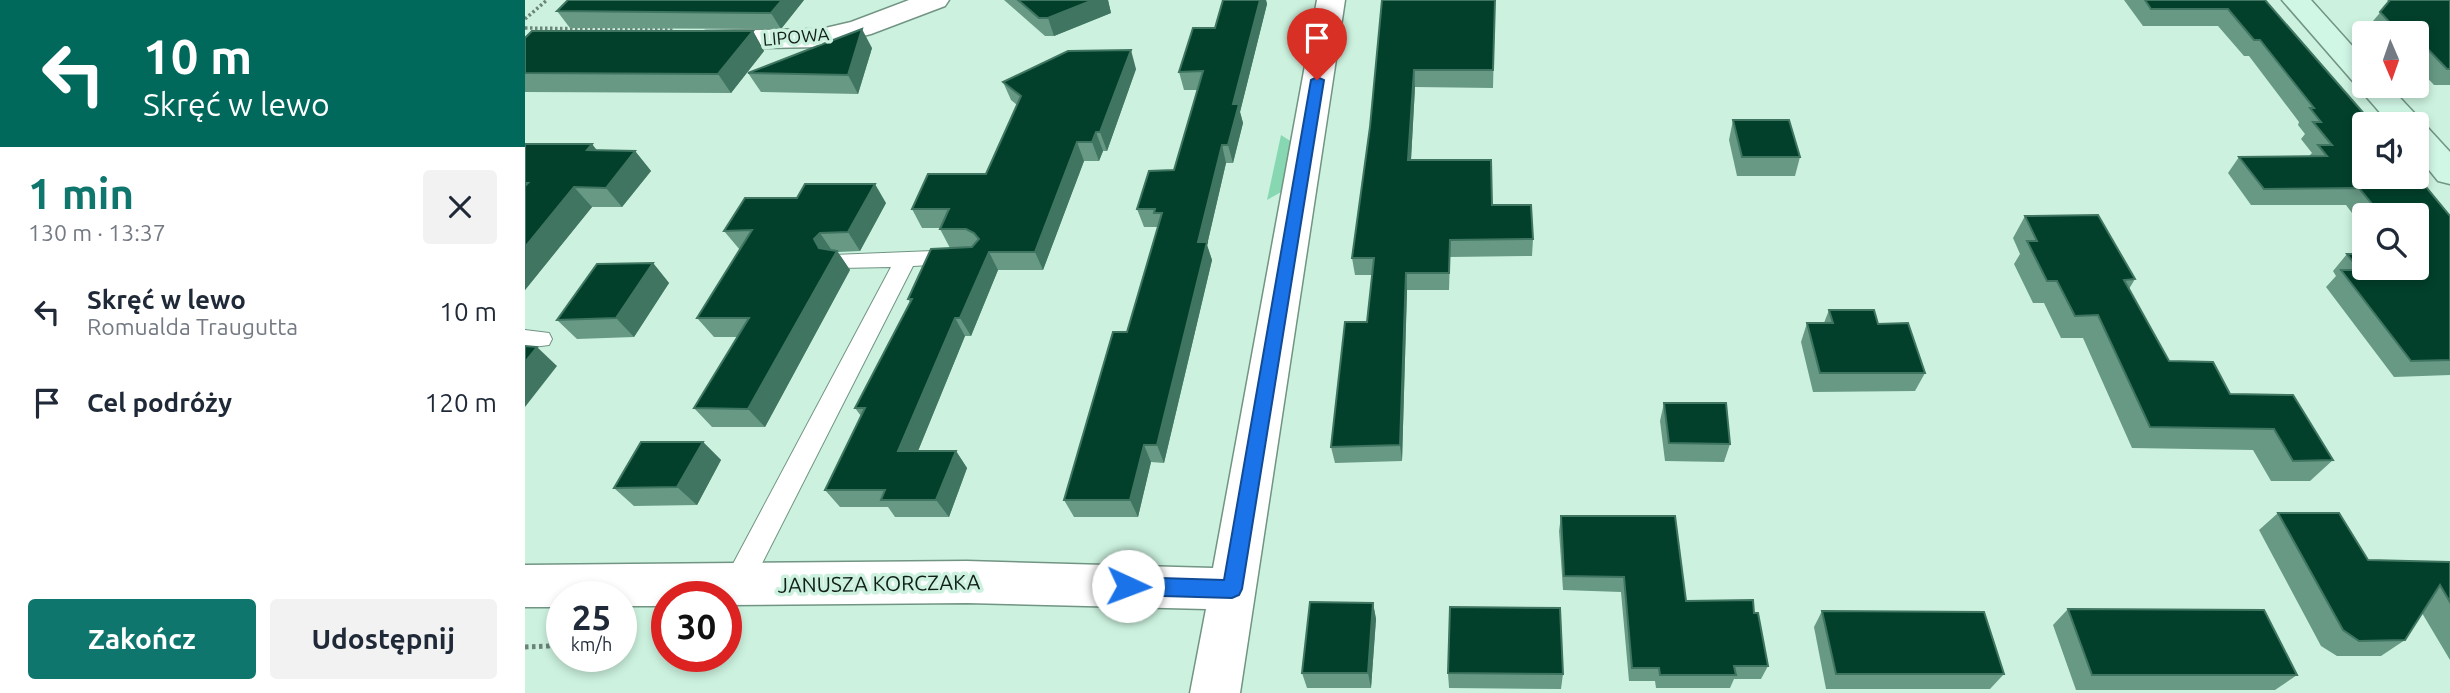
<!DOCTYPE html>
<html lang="pl">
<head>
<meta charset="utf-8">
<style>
	body { margin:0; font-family:Ubuntu,sans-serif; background:#f2f2f3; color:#1f2937; height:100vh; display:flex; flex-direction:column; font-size:26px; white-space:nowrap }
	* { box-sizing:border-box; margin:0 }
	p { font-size:23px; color:#747a83 }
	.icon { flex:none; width:38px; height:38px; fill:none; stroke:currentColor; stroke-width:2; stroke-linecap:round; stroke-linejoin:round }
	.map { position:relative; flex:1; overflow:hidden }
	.drawer { display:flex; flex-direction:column; background:#fff; width:525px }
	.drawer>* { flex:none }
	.banner { background:#00695c; color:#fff; overflow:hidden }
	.needle { width:46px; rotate:178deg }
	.buttons { position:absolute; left:1827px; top:21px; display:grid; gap:14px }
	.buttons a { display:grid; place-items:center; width:77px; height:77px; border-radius:7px; background:#fff; box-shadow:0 4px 10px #0003; font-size:35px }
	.speed { position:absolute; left:21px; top:581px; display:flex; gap:14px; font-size:35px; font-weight:700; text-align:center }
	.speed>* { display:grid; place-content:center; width:91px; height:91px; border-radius:50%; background:#fff; box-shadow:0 4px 10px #0003; line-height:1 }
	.speed small { font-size:18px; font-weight:400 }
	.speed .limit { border:10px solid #d22; background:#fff; color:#111 }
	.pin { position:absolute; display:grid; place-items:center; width:60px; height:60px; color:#fff; margin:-72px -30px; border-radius:50% 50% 50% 0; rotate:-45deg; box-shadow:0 0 7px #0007 }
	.pin .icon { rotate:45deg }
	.me { position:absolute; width:77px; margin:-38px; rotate:92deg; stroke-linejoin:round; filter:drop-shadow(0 0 5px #0008) }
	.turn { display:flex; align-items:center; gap:24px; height:147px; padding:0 28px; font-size:32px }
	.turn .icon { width:91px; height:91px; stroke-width:2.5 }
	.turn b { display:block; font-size:49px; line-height:60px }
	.round { display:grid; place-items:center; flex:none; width:74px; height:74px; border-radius:7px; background:#f2f2f3 }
	.overview { display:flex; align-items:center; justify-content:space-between; height:119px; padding:0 28px }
	h1 { font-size:42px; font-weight:700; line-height:52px; color:#0f766e }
	.button { display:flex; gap:14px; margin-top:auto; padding:14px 28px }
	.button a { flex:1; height:80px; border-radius:7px; background:#0f766e; color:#fff; font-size:28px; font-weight:700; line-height:80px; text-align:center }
	.button a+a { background:#f2f2f3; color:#1f2937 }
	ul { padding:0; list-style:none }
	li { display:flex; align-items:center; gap:21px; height:91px; padding:0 28px }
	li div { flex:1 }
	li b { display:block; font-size:26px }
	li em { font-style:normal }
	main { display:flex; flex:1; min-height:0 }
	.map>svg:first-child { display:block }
</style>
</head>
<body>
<main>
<section class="drawer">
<div class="banner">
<div class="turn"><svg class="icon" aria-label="left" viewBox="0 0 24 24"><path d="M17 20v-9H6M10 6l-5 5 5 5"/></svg><div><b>10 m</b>Skręć w lewo</div></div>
</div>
<div class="overview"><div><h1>1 min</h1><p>130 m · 13:37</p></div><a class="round"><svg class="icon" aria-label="close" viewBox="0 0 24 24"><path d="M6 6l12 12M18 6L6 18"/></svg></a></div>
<ul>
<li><svg class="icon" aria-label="left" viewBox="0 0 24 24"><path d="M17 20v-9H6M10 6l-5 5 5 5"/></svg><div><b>Skręć w lewo</b><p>Romualda Traugutta</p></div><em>10 m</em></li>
<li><svg class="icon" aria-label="arrive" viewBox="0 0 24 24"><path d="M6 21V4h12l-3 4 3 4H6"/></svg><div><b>Cel podróży</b></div><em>120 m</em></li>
</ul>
<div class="button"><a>Zakończ</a><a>Udostępnij</a></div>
</section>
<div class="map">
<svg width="1925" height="693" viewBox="0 0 1925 693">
	<rect width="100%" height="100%" fill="#ccf2df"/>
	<path fill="#88d7b3" d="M756 135 767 142 758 191 742 200Z"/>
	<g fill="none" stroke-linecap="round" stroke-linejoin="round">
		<defs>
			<g id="service">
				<path d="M433 250 440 253 444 258 440 263 388 266 221 595 211 598 201 595 197 586 201 577 366 267 315 268 308 265 304 260 308 255Z"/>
				<path d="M0 330 24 333 27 339 24 345 0 348Z"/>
			</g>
			<g id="minor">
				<path d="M384 0H424L420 6 346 34 296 47 181 49 171 46 166 40 171 34 181 31 296 29 326 22Z"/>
				<path d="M792 0H820L715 693H665L681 609 442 603 201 605V597H142V606H96V597H37V607H0V565L442 561 688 568Z"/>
			</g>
			<path id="secondary" d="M1757 0H1786L1839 59V86H1864L1893 117 1897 126 1903 128 1925 152V184L1913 181 1892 155V124H1865Z"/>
		</defs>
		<use href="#service" stroke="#719483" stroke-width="2"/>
		<use href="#minor" stroke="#719483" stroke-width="3"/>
		<use href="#secondary" stroke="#719483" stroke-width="3"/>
		<g stroke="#6b8478" stroke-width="3.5" stroke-dasharray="2.5 2.5" stroke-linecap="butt">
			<path d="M0 19 22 0"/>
			<path d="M0 28 150 30"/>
		</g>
		<path stroke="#6b8478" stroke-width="5" stroke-dasharray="3.5 3.5" stroke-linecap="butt" d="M0 647 24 646 37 641"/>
		<use href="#service" fill="#fff" fill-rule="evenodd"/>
		<use href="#minor" fill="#fff" fill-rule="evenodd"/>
		<use href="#secondary" fill="#d0f6e6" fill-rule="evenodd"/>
	</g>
	<g fill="#679985">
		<path d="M43 0H279L256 29 45 28 32 11Z"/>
		<path d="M479 0H583L586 13 529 36H520Z"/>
		<path d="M698 0H741L742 4 715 112 718 123 708 163H701L682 245 687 260 639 463 626 462 613 517H549L539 500 602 332 633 227H619L612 209 649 170 673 90H659L654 72 690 28Z"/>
		<path d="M857 0H970L968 88 890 87 886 160 967 205 1008 239 1007 256 925 257 924 290H882L877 461 810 463 806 447 842 322 847 275H830L827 258 845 127Z"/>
		<path d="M1599 0H1740L1925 216V375L1869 377 1801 287 1811 276 1808 271 1822 254 1892 268V215H1839V229L1821 205H1726L1703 173 1714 157 1784 156 1787 153 1776 139 1780 134 1773 125 1774 122 1724 56H1719L1693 26H1618Z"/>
		<path d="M1862 0H1925V85H1909L1892 67V33H1849L1843 27 1864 2Z"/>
		<path d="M228 31 239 51 206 93 0 92V38Z"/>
		<path d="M347 48 333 94 236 92 223 73Z"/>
		<path d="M611 69 582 151H578L574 161H559L518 270H473L446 336H440L393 451H431L442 468 424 517H370L363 507H315L300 490 336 416 330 408 385 302 383 299 425 248 415 229 416 228H397L387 209 461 174 492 105 486 100 478 82Z"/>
		<path d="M1208 120 1275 157 1270 176H1212L1204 140Z"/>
		<path d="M0 144 72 151H110L126 171 97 207H67L0 290Z"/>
		<path d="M361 203 335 251 313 252 325 270 240 427H187L169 408 213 337H189L172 318 215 250 199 231Z"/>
		<path d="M1500 216 1610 279 1604 289 1644 361 1705 394 1808 460 1785 481H1746L1728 450 1607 448 1558 338H1536L1519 303H1508L1489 264 1495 254 1488 238Z"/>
		<path d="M128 263 144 283 109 337 52 339 32 320Z"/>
		<path d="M1304 310 1353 324 1400 373 1390 391 1288 392 1276 342 1282 323H1299Z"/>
		<path d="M1139 403 1205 444 1199 462 1140 461 1135 421Z"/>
		<path d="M178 442 196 460 172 505 109 506 89 488Z"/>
		<path d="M1753 513 1843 560 1925 562V660L1897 613 1880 640 1856 656H1812L1796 646 1734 530Z"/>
		<path d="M1036 516 1161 601 1229 613 1243 666 1236 679H1209L1205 688H1131L1130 681H1104L1096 592 1038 590 1034 531Z"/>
		<path d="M848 603 851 619 846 688H782L777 673Z"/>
		<path d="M1543 609 1772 675 1750 690H1551L1528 625Z"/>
		<path d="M1297 611 1479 674 1465 689H1301L1289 627Z"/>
		<path d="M923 673 1038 674 1036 689 924 688Z"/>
	</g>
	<g fill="#3f7561">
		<path d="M257 0H279L256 29 246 13Z"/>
		<path d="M568 0H583L586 13 529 36 523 18Z"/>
		<path d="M735 0H741L742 4 715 112 718 123 708 163 703 145 708 104Z"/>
		<path d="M337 29 347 48 333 94 323 75Z"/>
		<path d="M228 31 239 51 206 93 193 74Z"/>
		<path d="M606 50 611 69 582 151 575 132Z"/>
		<path d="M889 70 890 87 885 177 883 160Z"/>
		<path d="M571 132 578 151 574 161 567 142Z"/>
		<path d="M552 142 559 161 518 270 510 252Z"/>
		<path d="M67 144 83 164 62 150Z"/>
		<path d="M697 145 701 163 682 245 687 260 639 463 632 445 673 242Z"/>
		<path d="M110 151 126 171 97 207 81 188Z"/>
		<path d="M350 184 361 203 335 251 323 232Z"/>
		<path d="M49 187 67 207 0 290V247Z"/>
		<path d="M295 233 308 252 312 251 325 270 240 427 223 409 294 248 289 239Z"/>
		<path d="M464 252 473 270 446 336 435 318Z"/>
		<path d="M128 263 144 283 109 337 91 318Z"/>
		<path d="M881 273 882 290 877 461 875 445Z"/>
		<path d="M430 318 440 336 386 468 373 451Z"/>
		<path d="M12 347 32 366 0 407V362Z"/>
		<path d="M178 442 196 460 172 505 152 487Z"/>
		<path d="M619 445 626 462 613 517 605 500Z"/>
		<path d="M431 451 442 468 424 517 411 500Z"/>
		<path d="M848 603 851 619 846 688 843 673Z"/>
	</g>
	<g fill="#02402b" stroke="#3f7561" stroke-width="2">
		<path d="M43 0H257L246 13 32 11Z"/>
		<path d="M493 0H568L523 18H514Z"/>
		<path d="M698 0H735L708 104H714L703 145H697L673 242H682L632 445H619L605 500H539L588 332H602L637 213H629L630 209H612L624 171 649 170 678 71 654 72 668 28H690Z"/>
		<path d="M857 0H970L968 70H889L883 160H966L967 205H1006L1008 239 925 240 924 273H881L875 445 806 447 820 322H842L849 258H827L845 127Z"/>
		<path d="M1620 0H1740L1834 108 1848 124H1839V177L1892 176 1925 216V360L1886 361 1816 270H1834L1822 254H1839V268H1892V215H1856L1834 188 1739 189 1714 157 1802 156 1793 145H1807L1788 122H1796L1785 108H1789L1735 40H1729L1703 9H1626Z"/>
		<path d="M1865 0H1925V69H1922L1892 38V33H1887L1869 27 1855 12Z"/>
		<path d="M337 29 323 75 223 73 303 42Z"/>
		<path d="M7 31H228L193 74 0 73V38Z"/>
		<path d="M606 50 575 132H571L567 142H552L510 252H464L435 318H430L373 451H431L411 500H356L360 490H300L340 408H330L387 299H383L406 249 447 247 454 239 449 233 441 229H415L424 209H387L403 174H461L496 96 478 82 543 51Z"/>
		<path d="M1208 120H1264L1275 157H1217Z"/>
		<path d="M0 144H67L62 150 110 151 81 188 49 187 0 247V186L3 183H0Z"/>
		<path d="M280 184H350L323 232 295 233 289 239 294 248 312 251 223 409 169 408 224 318H172L227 230 199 231 220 198H272Z"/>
		<path d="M1573 215 1610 279 1599 280 1644 361 1688 362 1705 394 1768 395 1808 460 1768 461 1749 429 1625 427 1573 315 1550 316 1532 281H1522L1502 241H1512L1500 216Z"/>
		<path d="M128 263 91 318 32 320 72 264Z"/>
		<path d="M1304 310H1349L1353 324 1383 323 1400 373H1295L1282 323H1308Z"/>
		<path d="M0 346 12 347 0 362Z"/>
		<path d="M1139 403H1201L1205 444 1144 443Z"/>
		<path d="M116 442H178L152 487 89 488Z"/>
		<path d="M1753 513H1814L1843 560 1925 562V602L1915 585 1880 640 1834 641 1818 630Z"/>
		<path d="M1036 516H1150L1161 601 1228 600 1229 613H1233L1243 666H1209L1211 675H1135L1134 668H1107L1099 577 1039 576Z"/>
		<path d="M785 602 848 603 843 673H777Z"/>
		<path d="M925 607 1035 608 1038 674 923 673Z"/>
		<path d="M1543 609 1739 610 1772 675H1567Z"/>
		<path d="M1297 611 1459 612 1479 674H1311Z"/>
	</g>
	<path fill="#1a73e8" stroke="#114b97" stroke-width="2" d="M792 77 799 80 717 589 714 595 707 598 603 595 596 592 593 586 596 580 603 577 699 580 786 80Z"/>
	<g text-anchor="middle" stroke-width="7" stroke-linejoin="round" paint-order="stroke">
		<g font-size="18" fill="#111f19" stroke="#ccf2df">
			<text transform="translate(271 37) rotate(-5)" y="6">LIPOWA</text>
		</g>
		<g font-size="21" fill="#111f19" stroke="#ccf2df">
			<text transform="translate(354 584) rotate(-1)" y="7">JANUSZA KORCZAKA</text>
		</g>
	</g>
</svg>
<div class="buttons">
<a><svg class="needle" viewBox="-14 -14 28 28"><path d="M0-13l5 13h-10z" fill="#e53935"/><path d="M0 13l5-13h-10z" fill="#747a83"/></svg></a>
<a><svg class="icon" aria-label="sound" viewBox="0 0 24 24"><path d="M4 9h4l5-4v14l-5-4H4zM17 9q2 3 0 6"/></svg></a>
<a><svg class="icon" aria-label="search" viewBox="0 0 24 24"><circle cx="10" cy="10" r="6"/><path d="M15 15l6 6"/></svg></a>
</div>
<div class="speed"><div>25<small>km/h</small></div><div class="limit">30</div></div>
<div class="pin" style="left:792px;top:80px;background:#d93025"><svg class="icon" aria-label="arrive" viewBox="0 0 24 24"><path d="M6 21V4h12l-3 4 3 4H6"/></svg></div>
<svg class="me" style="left:603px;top:586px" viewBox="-20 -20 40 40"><circle r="19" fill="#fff"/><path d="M0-13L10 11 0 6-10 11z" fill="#1a73e8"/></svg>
</div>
</main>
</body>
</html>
